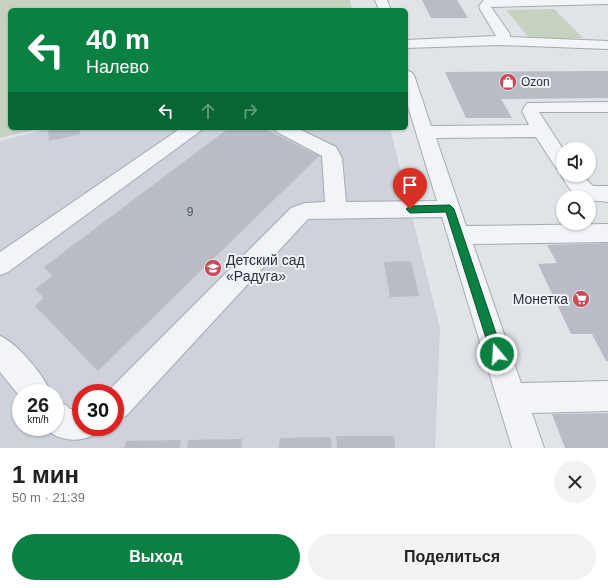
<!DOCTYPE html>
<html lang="ru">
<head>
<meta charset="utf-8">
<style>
	body { margin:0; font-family:Arial,sans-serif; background:#f2f2f2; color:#222; height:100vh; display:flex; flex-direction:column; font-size:15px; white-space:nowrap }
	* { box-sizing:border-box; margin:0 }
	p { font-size:13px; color:#767676 }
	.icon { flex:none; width:22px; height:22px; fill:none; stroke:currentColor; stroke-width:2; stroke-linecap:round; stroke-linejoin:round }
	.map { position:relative; height:448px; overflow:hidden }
	.panel { display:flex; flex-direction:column; background:#fff; flex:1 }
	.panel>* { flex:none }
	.banner { position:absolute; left:8px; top:8px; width:400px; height:122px; border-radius:6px; box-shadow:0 1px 3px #0004; background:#0b8043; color:#fff; overflow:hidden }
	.fabs { position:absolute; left:556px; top:142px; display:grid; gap:8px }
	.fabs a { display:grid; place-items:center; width:40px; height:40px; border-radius:50%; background:#fff; box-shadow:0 1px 3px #0004; font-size:20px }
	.speed { position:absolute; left:12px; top:384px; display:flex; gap:8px; font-size:20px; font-weight:700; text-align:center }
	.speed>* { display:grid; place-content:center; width:52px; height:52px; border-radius:50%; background:#fff; box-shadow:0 1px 3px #0004; line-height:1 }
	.speed small { font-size:10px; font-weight:400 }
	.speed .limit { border:6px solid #d22; background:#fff; color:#111 }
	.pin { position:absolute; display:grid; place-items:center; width:34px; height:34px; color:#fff; margin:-41px -17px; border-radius:50% 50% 50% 0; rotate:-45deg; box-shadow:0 0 4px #0007 }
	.pin .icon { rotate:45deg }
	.me { position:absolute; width:44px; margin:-22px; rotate:342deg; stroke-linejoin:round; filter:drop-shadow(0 0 3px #0008) }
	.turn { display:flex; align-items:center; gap:14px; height:84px; padding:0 12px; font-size:18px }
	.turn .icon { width:52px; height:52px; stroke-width:2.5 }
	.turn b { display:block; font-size:28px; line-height:34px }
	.lanes { display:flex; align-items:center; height:38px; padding:0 12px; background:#0003; justify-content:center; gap:20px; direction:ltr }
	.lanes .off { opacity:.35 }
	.round { display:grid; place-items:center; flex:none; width:42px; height:42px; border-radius:21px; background:#f2f2f2 }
	.overview { display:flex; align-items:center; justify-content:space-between; height:68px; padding:0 12px }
	h1 { font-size:24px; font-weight:800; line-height:30px }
	.primary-button { display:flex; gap:8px; margin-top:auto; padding:8px 12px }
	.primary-button a { flex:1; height:46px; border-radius:24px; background:#0b8043; color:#fff; font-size:16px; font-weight:800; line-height:46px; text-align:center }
	.primary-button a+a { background:#f2f2f2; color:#222 }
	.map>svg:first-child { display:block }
</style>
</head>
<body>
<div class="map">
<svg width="608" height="448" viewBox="0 0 608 448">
	<rect width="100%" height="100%" fill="#e0e3e8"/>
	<path fill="#ced2da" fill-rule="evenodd" d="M52 128H390L440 328 435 448H0V141ZM21 393H55V427H21ZM81 393H115V427H81Z"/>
	<g fill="#c5d2c1">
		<path d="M0 0H350L352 10H10V128H41L0 138Z"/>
		<path d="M554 9 583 38 530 39 506 10Z"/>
	</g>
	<g fill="#b7bcc5">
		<path d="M422 0H457L468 18H431Z"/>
		<path d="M608 71V98L501 99 512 118H466L445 72Z"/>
		<path d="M60 128H79L80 134 49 141 48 131Z"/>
		<path d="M229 128H254L259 131 263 128 319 156 98 371 35 306 44 298 35 289 52 276 44 267Z"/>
		<path d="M608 243V361H606L592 334H571L538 264 557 263 547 245Z"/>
		<path d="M411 261 419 296 390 297 384 262Z"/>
		<path d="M608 413V448H565L552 414Z"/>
		<path d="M336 436H394L395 448H337Z"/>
		<path d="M331 437 332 448H279L280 438Z"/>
		<path d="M242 439 241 448H187L188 440Z"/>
		<path d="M181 440 180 448H124L126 441Z"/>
	</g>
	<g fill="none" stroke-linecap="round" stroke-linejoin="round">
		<defs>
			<g id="minor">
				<path d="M375 0H387L391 10H379Z"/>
				<path d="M484 0H608V4L491 7 510 34V37L608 41V49L498 45 406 48V40L496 36 480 9 479 6Z"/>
				<path d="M406 70 411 72 414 75 431 126 529 125 522 111 527 103 608 102V112H539L563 149V170L556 168 536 137 436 138 466 226 608 224V242L473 244 521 383 608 381V411L532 413 544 448H512L442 217 308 219 126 416 115 420V393H106L291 208 305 203 325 202 322 156 277 132 274 128H297L336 147 342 158 346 202 437 201 406 100Z"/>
				<path d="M181 128H202L199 132 8 272 0 275V252Z"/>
				<path d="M563 172V175H582L593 186H608V202L589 200V197C572 197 569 188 561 175Z"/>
				<path d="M0 336C17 343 44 375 51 393H21V398L0 372Z"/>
				<path d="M55 401 66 405 70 409H81V427H96L92 436C77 442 60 441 47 430L44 427H55Z"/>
			</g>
		</defs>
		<use href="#minor" stroke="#a5aab2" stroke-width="2"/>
		<use href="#minor" fill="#f2f4f7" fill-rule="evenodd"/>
	</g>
	<path fill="#0b8043" stroke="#07532c" d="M450 205 454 209 503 354 501 358 497 360 493 358 491 354 446 212 410 213 406 209 410 206Z"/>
	<defs>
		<symbol id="shop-disc" viewBox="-11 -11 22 22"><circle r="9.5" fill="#c74b5a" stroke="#eff2f6"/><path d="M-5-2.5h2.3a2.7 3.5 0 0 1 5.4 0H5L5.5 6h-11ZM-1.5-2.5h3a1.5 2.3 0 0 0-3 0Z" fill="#fff"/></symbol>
		<symbol id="school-disc" viewBox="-11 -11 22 22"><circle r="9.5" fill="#c74b5a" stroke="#eff2f6"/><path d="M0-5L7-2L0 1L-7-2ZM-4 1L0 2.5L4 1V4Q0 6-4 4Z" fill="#fff"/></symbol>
		<symbol id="supermarket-disc" viewBox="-11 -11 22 22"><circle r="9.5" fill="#c74b5a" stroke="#eff2f6"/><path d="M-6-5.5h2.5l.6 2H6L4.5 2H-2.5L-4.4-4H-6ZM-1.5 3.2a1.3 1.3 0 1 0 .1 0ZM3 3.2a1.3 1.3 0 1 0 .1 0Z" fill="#fff"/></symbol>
	</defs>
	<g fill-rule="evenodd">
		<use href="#shop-disc" x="498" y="72" width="20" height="20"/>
		<use href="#school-disc" x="203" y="258" width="20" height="20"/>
		<use href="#supermarket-disc" x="571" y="289" width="20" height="20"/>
	</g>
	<g text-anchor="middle" stroke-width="4" stroke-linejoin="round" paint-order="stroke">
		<g font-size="12" fill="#29313f" stroke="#eff2f6" text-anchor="start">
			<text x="521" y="86">Ozon</text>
		</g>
		<g font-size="12" fill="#4c5460">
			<text x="190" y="216">9</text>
		</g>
		<g font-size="14" fill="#29313f" stroke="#eff2f6" text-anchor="start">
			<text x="226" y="265">Детский сад<tspan x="226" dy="16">«Радуга»</tspan></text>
			<text x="568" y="304" text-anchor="end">Монетка</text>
		</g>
	</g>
</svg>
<div class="fabs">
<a><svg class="icon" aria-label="sound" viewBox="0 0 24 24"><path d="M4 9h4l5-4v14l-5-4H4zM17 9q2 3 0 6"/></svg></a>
<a><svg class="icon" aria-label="search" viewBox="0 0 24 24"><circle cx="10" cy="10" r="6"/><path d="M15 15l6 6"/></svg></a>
</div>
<div class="speed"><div>26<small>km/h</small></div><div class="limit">30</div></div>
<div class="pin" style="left:410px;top:209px;background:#d93025"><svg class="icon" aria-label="arrive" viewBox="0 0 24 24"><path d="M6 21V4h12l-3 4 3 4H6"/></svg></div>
<svg class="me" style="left:497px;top:354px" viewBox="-20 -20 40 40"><circle r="17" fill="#0b8043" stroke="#fff" stroke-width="3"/><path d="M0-11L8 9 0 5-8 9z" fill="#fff"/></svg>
<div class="banner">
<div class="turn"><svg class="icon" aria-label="left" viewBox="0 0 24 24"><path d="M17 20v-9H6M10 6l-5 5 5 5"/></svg><div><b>40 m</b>Налево</div></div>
<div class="lanes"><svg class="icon" aria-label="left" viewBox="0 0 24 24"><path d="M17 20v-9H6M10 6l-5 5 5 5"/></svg><svg class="icon off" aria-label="ahead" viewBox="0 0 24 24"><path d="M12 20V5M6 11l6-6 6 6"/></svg><svg class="icon off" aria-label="right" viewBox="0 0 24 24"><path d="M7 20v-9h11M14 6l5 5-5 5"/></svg></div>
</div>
</div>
<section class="panel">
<div class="overview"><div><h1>1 мин</h1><p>50 m · 21:39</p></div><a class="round"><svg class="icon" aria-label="close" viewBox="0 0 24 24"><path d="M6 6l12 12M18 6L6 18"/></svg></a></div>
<div class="primary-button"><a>Выход</a><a>Поделиться</a></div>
</section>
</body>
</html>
